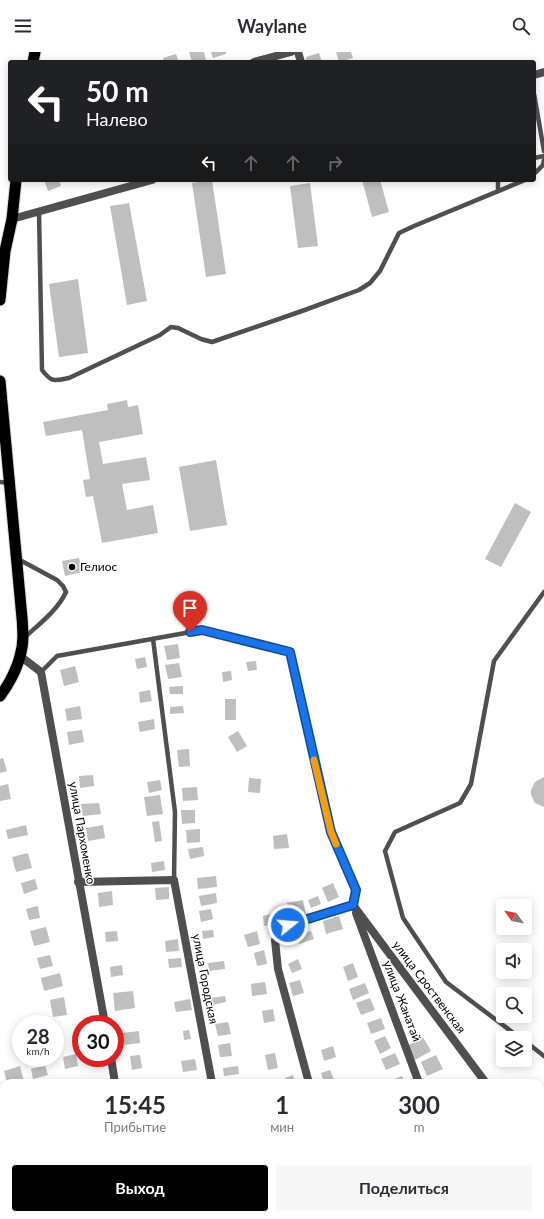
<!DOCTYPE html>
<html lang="ru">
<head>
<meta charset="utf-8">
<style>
	body { margin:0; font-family:Lato,sans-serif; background:#f7f7f7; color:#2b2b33; height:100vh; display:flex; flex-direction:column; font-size:15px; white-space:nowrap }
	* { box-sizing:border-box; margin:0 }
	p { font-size:13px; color:#7c7c81 }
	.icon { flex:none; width:22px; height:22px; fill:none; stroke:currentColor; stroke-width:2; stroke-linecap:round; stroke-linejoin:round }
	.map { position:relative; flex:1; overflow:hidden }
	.side { position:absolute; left:0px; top:1027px; width:544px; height:140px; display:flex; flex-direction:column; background:#fff; border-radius:12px 12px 0 0; box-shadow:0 2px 10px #0003 }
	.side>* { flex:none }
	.hud { position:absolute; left:8px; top:8px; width:528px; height:122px; border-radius:4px; box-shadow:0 2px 10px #0003; background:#202124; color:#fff; overflow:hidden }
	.needle { width:26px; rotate:303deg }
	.tools { position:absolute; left:496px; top:847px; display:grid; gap:8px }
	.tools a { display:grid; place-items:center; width:36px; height:36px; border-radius:4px; background:#fff; box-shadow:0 2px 10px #0003; font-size:20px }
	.speed { position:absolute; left:12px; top:963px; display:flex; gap:8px; font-size:20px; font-weight:700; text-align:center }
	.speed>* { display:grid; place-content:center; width:52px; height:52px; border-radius:50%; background:#fff; box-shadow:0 2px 10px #0003; line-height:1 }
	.speed small { font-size:10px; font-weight:400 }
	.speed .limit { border:6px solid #d22; background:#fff; color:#111 }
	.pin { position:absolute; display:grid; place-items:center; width:34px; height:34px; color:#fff; margin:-41px -17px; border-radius:50% 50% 50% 0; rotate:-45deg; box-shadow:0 0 4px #0007 }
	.pin .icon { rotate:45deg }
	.me { position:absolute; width:44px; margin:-22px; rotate:73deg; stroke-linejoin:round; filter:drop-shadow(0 0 3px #0008) }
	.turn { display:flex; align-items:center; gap:14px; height:84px; padding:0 12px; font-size:18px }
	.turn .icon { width:52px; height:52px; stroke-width:2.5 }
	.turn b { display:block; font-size:28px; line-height:34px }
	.lanes { display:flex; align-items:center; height:38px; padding:0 12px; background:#0003; justify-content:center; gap:20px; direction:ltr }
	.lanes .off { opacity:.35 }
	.eta { display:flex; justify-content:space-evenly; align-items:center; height:68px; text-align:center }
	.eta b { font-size:24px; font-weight:700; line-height:28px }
	.button { display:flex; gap:8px; margin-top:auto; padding:8px 12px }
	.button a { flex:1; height:46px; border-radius:4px; background:#000; color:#fff; font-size:16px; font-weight:700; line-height:46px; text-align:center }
	.button a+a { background:#f7f7f7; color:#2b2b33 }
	header { display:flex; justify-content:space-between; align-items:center; height:52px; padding:0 12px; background:#fff; font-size:18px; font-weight:700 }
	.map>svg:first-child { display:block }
</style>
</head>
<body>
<header><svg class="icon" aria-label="menu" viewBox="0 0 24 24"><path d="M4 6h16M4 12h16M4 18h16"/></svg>Waylane<svg class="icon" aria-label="search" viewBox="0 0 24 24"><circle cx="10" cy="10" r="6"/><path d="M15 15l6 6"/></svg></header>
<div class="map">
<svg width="544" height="1167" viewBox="0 0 544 1167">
	<rect width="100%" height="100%" fill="#fff"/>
	<g fill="#bfbfbf">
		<path d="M189 0H204L206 8 199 10H192Z"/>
		<path d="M211 0H226V2L213 6Z"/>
		<path d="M336 0H351L353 6 339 10Z"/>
		<path d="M319 1 322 10H307L306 5Z"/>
		<path d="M176 2 179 10H164L163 6Z"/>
		<path d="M44 128H59L61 134 48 139Z"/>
		<path d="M212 128 226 222 206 225 192 131Z"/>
		<path d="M362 128H380L389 160 372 165Z"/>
		<path d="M310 131 318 194 298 196 290 134Z"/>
		<path d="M129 151 147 249 127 253 110 154Z"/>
		<path d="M78 227 88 301 59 305 49 232Z"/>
		<path d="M127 348 128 355 138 353 143 382 99 390 103 412 146 405 150 428 122 432 127 458 153 453 158 481 102 491 93 444 86 445 83 428 90 427 82 378 46 384 43 370 108 358 107 352Z"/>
		<path d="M216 408 227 473 190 479 179 415Z"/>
		<path d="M515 451 531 460 501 515 485 507Z"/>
		<path d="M79 506 82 520 65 524 62 509Z"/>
		<path d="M178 592 180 606 167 608 164 594Z"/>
		<path d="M145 605 147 615 137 617 135 607Z"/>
		<path d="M256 609 257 618 248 619 246 610Z"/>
		<path d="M179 611 182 625 168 627 165 613Z"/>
		<path d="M75 614 79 630 64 634 60 618Z"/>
		<path d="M231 619 232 628 223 630 222 620Z"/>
		<path d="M183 634V642H170L169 635Z"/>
		<path d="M150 638 152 649 140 651 139 640Z"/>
		<rect x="225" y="647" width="11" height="21"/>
		<path d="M80 654 82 667 67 669 65 657Z"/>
		<path d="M183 654 184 661 170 662V655Z"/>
		<path d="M154 667 155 677 140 680 138 670Z"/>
		<path d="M82 678 84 690 69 693 67 680Z"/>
		<path d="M238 679 247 694 237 700 228 685Z"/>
		<path d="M189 697 190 714 179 715 177 698Z"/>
		<path d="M3 706 7 719 0 721V707Z"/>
		<path d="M93 723 94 734 80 736 79 724Z"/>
		<path d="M544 725V755L535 751 531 743V738L535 730Z"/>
		<path d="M249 726 261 727 260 741 248 740Z"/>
		<path d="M160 728 162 738 149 741 147 730Z"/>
		<path d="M8 732 11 747 0 749V734Z"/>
		<path d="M197 735 198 748 183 749 182 736Z"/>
		<path d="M160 743 163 762 147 764 144 745Z"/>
		<path d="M99 751 101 762 83 764 81 752Z"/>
		<path d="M181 758H195V771L182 772Z"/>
		<path d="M159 769 162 789 155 790 152 770Z"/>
		<path d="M26 773 28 783 8 787 6 778Z"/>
		<path d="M103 773 105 786 88 789 86 776Z"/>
		<path d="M200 777V790L187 791 186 778Z"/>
		<path d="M287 782 289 796 274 797 273 784Z"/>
		<path d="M203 795 204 804 190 807 188 797Z"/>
		<path d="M28 801 32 816 16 820 12 805Z"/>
		<path d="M164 809 165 818 152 820 151 811Z"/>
		<path d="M216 824 217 835 198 837 197 826Z"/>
		<path d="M35 827 38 837 24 842 21 831Z"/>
		<path d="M333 831 339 845 328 850 322 836Z"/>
		<path d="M169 835V847L156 848 155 836Z"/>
		<path d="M112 839 113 853 99 855 98 841Z"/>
		<path d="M216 841 217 851 201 854 199 844Z"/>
		<path d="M318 844 321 852 311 856 308 848Z"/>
		<path d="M303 848 306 864 290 867 287 851Z"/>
		<path d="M38 854 40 866 29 868 26 857Z"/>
		<path d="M211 857 213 867 201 870 199 859Z"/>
		<path d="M271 862 273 872 264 874 263 864Z"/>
		<path d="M339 864 343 877 326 882 323 869Z"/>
		<path d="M46 875 50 890 34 894 30 879Z"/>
		<path d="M213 878 214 885 203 887 202 879Z"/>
		<path d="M117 879 118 889 106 890 105 880Z"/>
		<path d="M257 879 260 892 248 895 244 883Z"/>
		<path d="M311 879 314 887 299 892 296 883Z"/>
		<path d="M178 887 179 899 166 900 165 889Z"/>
		<path d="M264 898 267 912 257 914 254 901Z"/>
		<path d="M50 903 53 914 40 917 37 906Z"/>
		<path d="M181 906 182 915 169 916 168 907Z"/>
		<path d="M298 907 302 917 292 921 288 912Z"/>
		<path d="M224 909 225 917 209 919 208 911Z"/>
		<path d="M353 911 358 925 348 929 343 915Z"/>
		<path d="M122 913 123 923 111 925 110 915Z"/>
		<path d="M60 921 63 934 44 939 41 926Z"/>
		<path d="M300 928 304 941 293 944 289 931Z"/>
		<path d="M265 930 267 942 252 944 251 932Z"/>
		<path d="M365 931 369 941 353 948 349 937Z"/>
		<path d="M133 939 135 956 115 959 113 941Z"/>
		<path d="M225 944 226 950 212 953 211 946Z"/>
		<path d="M64 945 67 963 53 965 50 948Z"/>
		<path d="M370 946 375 958 361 963 356 951Z"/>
		<path d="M190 947 192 958 176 960 174 950Z"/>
		<path d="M273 957 275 969 264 971 262 959Z"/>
		<path d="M381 966 385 977 371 982 367 971Z"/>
		<path d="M228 970 231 982 218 984 215 972Z"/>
		<path d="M189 978 191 987 184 988 183 979Z"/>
		<path d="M139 979 140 991 124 993 122 981Z"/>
		<path d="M385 984 391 996 380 1002 374 989Z"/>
		<path d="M423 985 431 999 415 1008 407 994Z"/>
		<path d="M230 991 232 1004 220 1005 218 993Z"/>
		<path d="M333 994 336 1005 324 1009 321 998Z"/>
		<path d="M275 1001 278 1016 268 1018 265 1003Z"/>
		<path d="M395 1001 400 1012 386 1018 381 1007Z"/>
		<path d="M76 1002 78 1014 65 1017 63 1005Z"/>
		<path d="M140 1003 142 1016 132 1018 130 1004Z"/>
		<path d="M436 1003 443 1017 427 1024 421 1010Z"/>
		<path d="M195 1007 197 1018 183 1020 181 1009Z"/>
		<path d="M45 1013 48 1023 33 1027 31 1017Z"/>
		<path d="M20 1014 24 1030 19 1031H7L4 1019Z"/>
		<path d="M238 1014 239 1022 224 1024 223 1016Z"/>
		<path d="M330 1018 335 1030 324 1031 321 1021Z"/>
		<path d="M293 1023 295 1031H286L285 1026Z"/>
		<path d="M402 1024 405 1031H393L392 1028Z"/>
		<path d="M4 1073V1092L0 1080V1075Z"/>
		<path d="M4 1150V1161L0 1162V1151Z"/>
	</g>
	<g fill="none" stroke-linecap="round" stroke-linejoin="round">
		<defs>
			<g id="trunk">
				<path d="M33 10 35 0"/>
				<path d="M0 248 5 199 12 167 16 128"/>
				<path d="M0 329 22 566C23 579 24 592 20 604 17 617 8 634 0 644"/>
			</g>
		</defs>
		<use href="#trunk" stroke="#dbdbdb" stroke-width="13"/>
		<g stroke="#4f4f4f" stroke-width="4.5">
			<path d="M534 42 544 99"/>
			<path d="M534 106 544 104"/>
			<path d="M534 122 543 113 544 108"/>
			<path d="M498 139V128"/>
			<path d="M39 160 42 318C52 331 54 329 69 326L160 283 171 275 178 276 201 287 212 290 302 259 359 238 370 231 380 219 399 181 414 174 525 128"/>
			<path d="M0 430 10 431"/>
			<path d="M18 507 57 528 63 534 66 540C58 558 38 573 24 586"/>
			<path d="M153 587 175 760 174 828"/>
			<path d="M41 620 57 604 202 578 290 600 331 780 357 838 353 853"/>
			<path d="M520 986 446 930 403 866 385 799 395 780 460 751 471 732 494 609 544 540"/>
			<path d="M525 989 544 1004"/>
		</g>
		<g stroke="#4f4f4f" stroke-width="8">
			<path d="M298 0 301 10"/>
			<path d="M254 10 291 0"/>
			<path d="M534 23 544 20"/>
			<path d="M12 167 152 128"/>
			<path d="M20 604 41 620 105 972"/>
			<path d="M78 830 174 828 212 1031"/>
			<path d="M353 853 486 1031"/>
			<path d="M356 861 419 1031"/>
			<path d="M111 1006 115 1031"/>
			<path d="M309 1031 278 917 275 888 288 873 353 853"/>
			<path d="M0 1060 4 1059"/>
			<path d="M540 1103 544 1108"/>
			<path d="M143 1163 144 1167"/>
			<path d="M242 1163 243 1167"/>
			<path d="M460 1163 461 1167"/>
			<path d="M15 1167 32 1163"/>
		</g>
		<use href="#trunk" stroke="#000" stroke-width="11"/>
	</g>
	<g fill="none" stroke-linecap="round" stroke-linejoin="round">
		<defs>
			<path id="route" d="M190 580 202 578 290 600 331 780 356 838 353 853 288 873"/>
		</defs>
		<use href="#route" stroke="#114b97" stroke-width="10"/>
		<use href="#route" stroke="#1a73e8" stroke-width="7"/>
		<path stroke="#f59e0b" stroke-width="7" d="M314 708 331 780 336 792"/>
	</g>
	<circle fill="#000" stroke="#fff" stroke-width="1.5" cx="72" cy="515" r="4"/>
	<g text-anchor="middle" stroke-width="3" stroke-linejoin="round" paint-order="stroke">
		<g font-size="12" fill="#000" stroke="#fff" text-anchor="start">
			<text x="80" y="519">Гелиос</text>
		</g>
		<g font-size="12" fill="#000" stroke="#fff">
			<text transform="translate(82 781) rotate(80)" y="4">улица Пархоменко</text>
			<text transform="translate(205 927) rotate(79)" y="4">улица Городская</text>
			<text transform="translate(429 935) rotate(53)" y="4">улица Сроственская</text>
			<text transform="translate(402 949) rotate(69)" y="4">улица Жанатай</text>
		</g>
	</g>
</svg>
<div class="tools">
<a><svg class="needle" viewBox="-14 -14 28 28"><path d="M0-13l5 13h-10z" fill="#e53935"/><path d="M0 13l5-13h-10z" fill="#7c7c81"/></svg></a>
<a><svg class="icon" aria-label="sound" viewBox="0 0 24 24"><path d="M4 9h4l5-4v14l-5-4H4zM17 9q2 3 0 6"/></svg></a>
<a><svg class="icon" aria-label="search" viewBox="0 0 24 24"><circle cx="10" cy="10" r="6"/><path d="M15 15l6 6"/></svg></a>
<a><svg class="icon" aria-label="layers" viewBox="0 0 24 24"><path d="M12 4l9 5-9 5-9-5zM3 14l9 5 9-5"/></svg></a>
</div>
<div class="speed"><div>28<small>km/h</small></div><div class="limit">30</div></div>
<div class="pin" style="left:190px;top:580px;background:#d93025"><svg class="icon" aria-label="arrive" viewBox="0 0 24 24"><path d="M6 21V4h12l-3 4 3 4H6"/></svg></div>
<svg class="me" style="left:288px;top:873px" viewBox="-20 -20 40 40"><circle r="17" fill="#1a73e8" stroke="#fff" stroke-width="3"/><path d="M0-11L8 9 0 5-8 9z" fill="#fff"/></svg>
<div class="hud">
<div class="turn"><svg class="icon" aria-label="left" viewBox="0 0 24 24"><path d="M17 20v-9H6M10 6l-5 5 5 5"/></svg><div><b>50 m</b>Налево</div></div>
<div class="lanes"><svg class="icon" aria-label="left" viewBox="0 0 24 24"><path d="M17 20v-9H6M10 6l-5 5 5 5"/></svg><svg class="icon off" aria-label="ahead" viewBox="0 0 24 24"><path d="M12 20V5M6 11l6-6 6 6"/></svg><svg class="icon off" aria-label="ahead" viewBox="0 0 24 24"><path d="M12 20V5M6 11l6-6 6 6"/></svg><svg class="icon off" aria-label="right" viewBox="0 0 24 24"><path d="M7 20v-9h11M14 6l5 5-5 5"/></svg></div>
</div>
<section class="side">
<div class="eta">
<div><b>15:45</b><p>Прибытие</p></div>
<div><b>1</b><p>мин</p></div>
<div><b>300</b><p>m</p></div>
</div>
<div class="button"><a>Выход</a><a>Поделиться</a></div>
</section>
</div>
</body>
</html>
